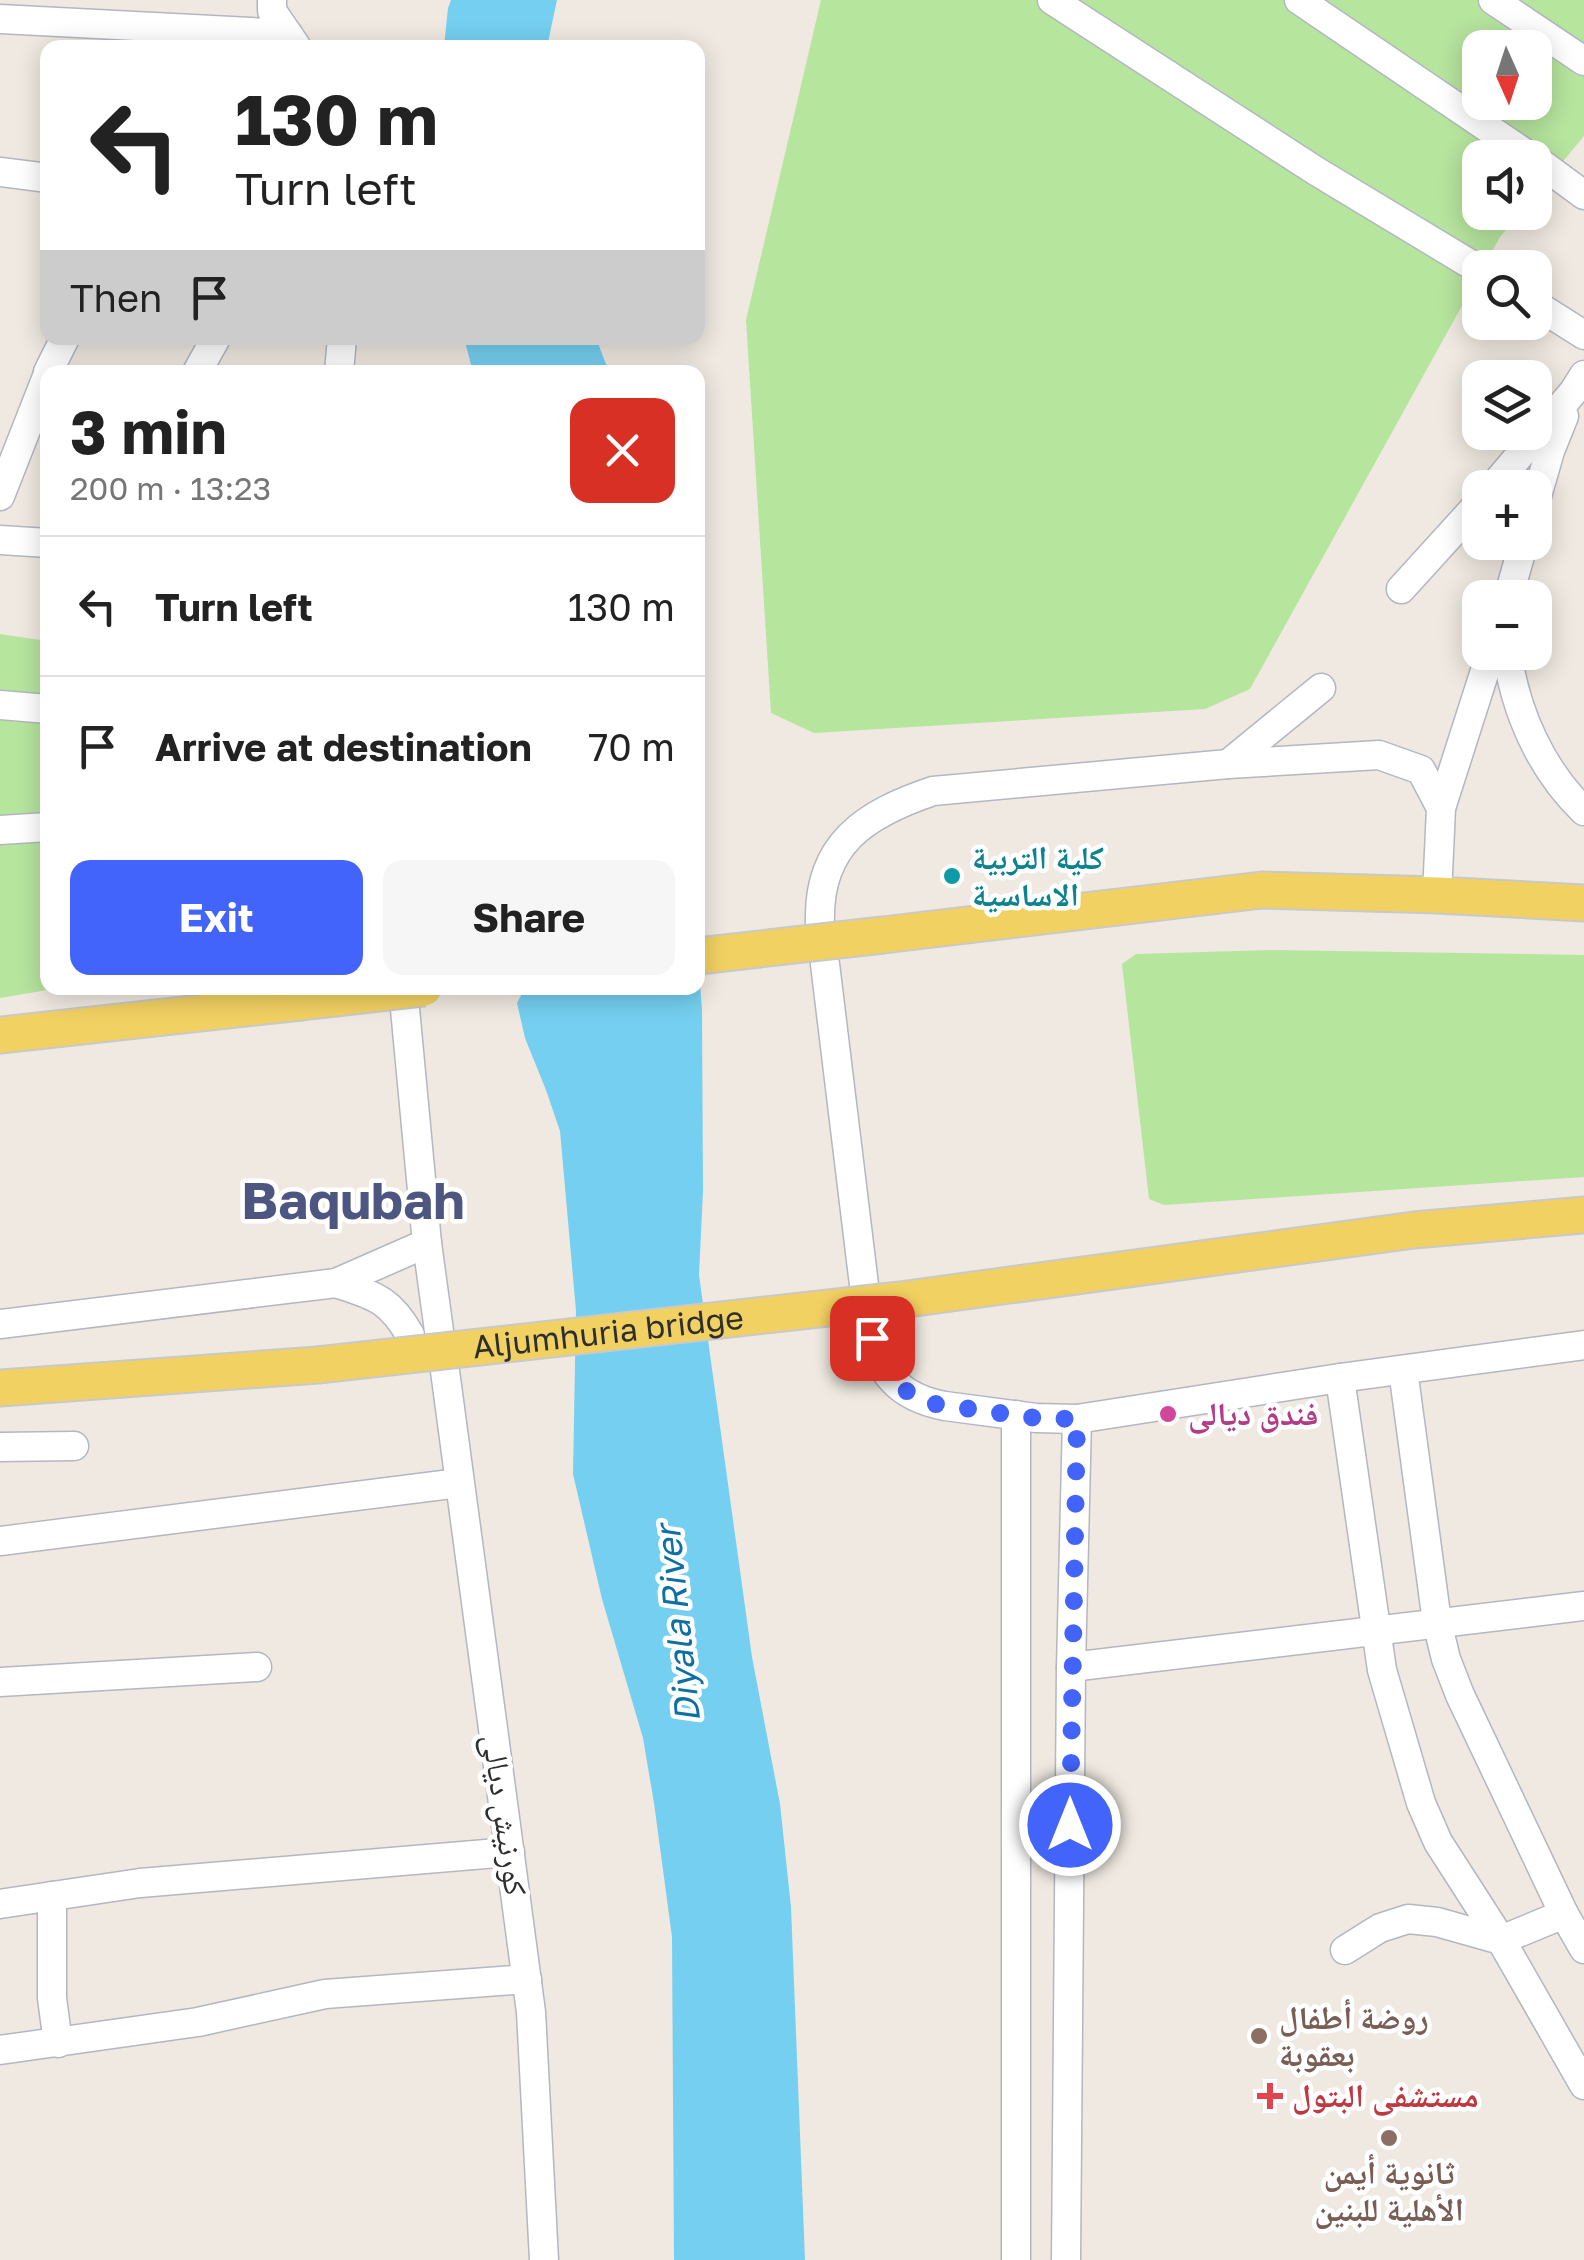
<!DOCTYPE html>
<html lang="en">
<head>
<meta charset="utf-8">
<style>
	body { margin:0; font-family:"Golos Text","Noto Naskh Arabic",sans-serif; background:#f6f6f6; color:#222; height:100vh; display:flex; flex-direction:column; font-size:38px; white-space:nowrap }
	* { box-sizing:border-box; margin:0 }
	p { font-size:32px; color:#767676 }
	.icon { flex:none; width:55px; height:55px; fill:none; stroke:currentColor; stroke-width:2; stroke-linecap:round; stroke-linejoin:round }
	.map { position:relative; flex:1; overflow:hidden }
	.panel { position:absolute; left:40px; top:365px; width:665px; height:630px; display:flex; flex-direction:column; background:#fff; border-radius:20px; box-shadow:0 5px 25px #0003 }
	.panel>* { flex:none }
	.top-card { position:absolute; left:40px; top:40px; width:665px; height:305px; border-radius:20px; box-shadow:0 5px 25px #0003; background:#fff; color:#222; overflow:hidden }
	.needle { width:65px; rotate:177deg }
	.tools { position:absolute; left:1462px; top:30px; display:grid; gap:20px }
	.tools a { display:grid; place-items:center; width:90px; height:90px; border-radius:20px; background:#fff; box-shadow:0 5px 25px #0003; font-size:50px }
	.pin { position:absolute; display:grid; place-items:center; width:85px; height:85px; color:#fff; margin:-42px; border-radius:20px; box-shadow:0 5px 15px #0006 }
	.me { position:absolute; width:110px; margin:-55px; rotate:0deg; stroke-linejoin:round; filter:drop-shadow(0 0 8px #0008) }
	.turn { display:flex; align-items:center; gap:35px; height:210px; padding:0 30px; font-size:45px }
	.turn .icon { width:130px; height:130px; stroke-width:2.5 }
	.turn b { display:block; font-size:70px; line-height:85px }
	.then { display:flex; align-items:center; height:95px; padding:0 30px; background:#0003; gap:20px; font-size:38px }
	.round { display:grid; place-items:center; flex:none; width:105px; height:105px; border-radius:20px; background:#f6f6f6 }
	.summary { display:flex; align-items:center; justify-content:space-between; height:170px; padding:0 30px }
	h1 { font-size:60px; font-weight:700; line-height:75px }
	.cta { display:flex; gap:20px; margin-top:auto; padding:20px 30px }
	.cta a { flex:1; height:115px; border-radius:20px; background:#4264fb; color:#fff; font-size:40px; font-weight:700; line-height:115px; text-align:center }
	.cta a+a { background:#f6f6f6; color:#222 }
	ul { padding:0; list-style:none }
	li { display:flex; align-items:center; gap:30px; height:140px; padding:0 30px; border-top:2px solid #e0e0e0 }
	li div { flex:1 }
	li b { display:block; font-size:38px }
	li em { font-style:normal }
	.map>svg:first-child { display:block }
</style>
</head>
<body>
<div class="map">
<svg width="1584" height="2260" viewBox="0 0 1584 2260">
	<rect width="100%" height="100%" fill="#efe9e1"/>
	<g fill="#b6e59e" fill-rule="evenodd">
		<path d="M821 0H1584V136L1535 195V158H1480V212L1520 213 1500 237 1250 689 1205 709 814 733 771 713 746 320ZM1480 48H1535V102H1480Z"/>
		<path d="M0 634 47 641 48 988H59L0 998Z"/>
		<path d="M1271 950 1584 955V1177L1164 1205 1149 1199 1122 964 1136 954Z"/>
	</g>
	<g fill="#75cff0">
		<path d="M451 0H557L547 47H444L448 8Z"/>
		<path d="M464 338H596L609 372H473Z"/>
		<path d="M698 957 702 1010 703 1191 699 1275 752 1657 780 1804 791 1907 805 2260H674L672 1937 654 1803 643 1738 602 1599 573 1474 576 1311 560 1131 546 1090 525 1038 517 1003 525 988H698Z"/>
	</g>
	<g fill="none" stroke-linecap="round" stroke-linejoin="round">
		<defs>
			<g id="minor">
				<path d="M272 0V11L296 46"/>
				<path d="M1052 0 1316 171 1480 270"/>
				<path d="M1299 0 1532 158"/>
				<path d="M1493 0 1584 61"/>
				<path d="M0 19 288 34"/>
				<path d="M1535 159 1584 195"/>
				<path d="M0 172 48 178"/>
				<path d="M1535 304 1584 335"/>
				<path d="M48 372 65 338"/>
				<path d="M197 372 216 338"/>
				<path d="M339 372 342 338"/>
				<path d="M1492 488 1574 391 1584 375"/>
				<path d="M0 496 48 374"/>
				<path d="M1535 503 1550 451 1564 416"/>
				<path d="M0 540 48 543"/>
				<path d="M1401 589 1480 502"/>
				<path d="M1508 598 1524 542"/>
				<path d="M1507 652C1515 711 1541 770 1584 811"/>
				<path d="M0 705 48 709"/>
				<path d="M1228 764 1321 688"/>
				<path d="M1441 808 1491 652"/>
				<path d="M0 830 48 827"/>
				<path d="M820 924C817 844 865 814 933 791L1228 764 1379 755 1421 770 1441 808 1437 895"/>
				<path d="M825 964 864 1285"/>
				<path d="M405 1009 427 1243 439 1331"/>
				<path d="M336 1283C374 1296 389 1298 410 1335"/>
				<path d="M0 1324 336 1283 427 1243"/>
				<path d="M869 1325C878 1372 897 1397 945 1406L1036 1418 1077 1419 1340 1378 1584 1345"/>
				<path d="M1403 1370 1437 1622 1446 1659 1460 1695 1564 1914 1584 1949"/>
				<path d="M445 1371 531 2012 544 2260"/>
				<path d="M1340 1378 1382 1670 1421 1803 1438 1842 1501 1940 1584 2085"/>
				<path d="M1016 1415V2260"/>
				<path d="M0 1447 74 1446"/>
				<path d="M0 1541 459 1483"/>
				<path d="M1071 1667 1584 1606"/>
				<path d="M0 1682 257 1667"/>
				<path d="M52 1896V1998L58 2043"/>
				<path d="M0 1904 140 1883 510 1852"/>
				<path d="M1345 1950 1380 1928 1408 1919 1437 1922 1501 1940 1564 1914"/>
				<path d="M0 2050 198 2022 325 1994 527 1979"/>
				<path d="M1066 2260 1071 1667 1077 1419"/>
			</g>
			<g id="major">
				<path d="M883 935 1262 890 1437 895 1584 903"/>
				<path d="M0 1035 301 1002"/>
				<path d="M900 1300 1414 1230 1584 1215"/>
				<path d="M0 1388 318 1365"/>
			</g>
		</defs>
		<use href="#minor" stroke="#b4b7c1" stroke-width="31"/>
		<use href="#major" stroke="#c9c9c9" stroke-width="39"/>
		<use href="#minor" stroke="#fff" stroke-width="28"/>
		<use href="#major" stroke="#f2d163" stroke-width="35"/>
		<defs>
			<g id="major-bridge">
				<path d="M698 956 883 935"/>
				<path d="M301 1002 424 988"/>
				<path id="s1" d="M318 1365 900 1300"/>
			</g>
		</defs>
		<use href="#major-bridge" stroke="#c9c9c9" stroke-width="39" stroke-linecap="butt"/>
		<use href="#major-bridge" stroke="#f2d163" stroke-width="35"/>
	</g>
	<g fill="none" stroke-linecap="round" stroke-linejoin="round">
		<path stroke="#4264fb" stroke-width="18" stroke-dasharray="0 32.4" d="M872 1338C881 1371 897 1389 928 1403L1036 1418 1077 1419 1070 1825"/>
	</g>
	<circle fill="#0f9aa8" stroke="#fff" stroke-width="4" cx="952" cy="876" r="10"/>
	<circle fill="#d1479c" stroke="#fff" stroke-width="4" cx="1168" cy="1414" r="10"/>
	<g fill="#8d6e63" stroke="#fff" stroke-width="4">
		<circle cx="1259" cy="2036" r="10"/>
		<circle cx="1389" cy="2138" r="10"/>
	</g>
	<path fill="#e0444e" stroke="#fff" stroke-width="4" d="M1265 2081h10v10h10v10h-10v10h-10v-10h-10v-10h10z"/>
	<g text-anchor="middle" stroke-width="9" stroke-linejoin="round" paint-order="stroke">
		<g font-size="32" font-weight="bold" fill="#0d838f" stroke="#fff" text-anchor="start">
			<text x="972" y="869">كلية التربية<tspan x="972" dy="37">الاساسية</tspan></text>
		</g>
		<g font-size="32" fill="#2e2e2e" stroke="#fff">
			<text dy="11" stroke="none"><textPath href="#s1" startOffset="292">Aljumhuria bridge</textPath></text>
			<text transform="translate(505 1815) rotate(82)" y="11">كورنيش ديالى</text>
		</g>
		<g font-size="32" font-weight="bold" fill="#b23c85" stroke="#fff" text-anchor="start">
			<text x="1188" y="1425">فندق ديالى</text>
		</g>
		<g font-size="32" font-weight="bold" fill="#785e54" stroke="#fff" text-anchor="start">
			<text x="1279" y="2029">روضة أطفال<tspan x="1279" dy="37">بعقوبة</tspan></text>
			<text x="1389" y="2184" text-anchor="middle">ثانوية أيمن<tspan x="1389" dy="37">الأهلية للبنين</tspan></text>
		</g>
		<g font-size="32" font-weight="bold" fill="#be3a42" stroke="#fff" text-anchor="start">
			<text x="1292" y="2107">مستشفى البتول</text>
		</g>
		<g font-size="35" font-style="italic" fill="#0d6fa3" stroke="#fff">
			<text transform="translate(678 1624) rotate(-96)" y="12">Diyala River</text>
		</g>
		<g font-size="52" font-weight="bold" fill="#4d5680" stroke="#fff">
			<text x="353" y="1219">Baqubah</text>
		</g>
	</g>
</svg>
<div class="tools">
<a><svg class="needle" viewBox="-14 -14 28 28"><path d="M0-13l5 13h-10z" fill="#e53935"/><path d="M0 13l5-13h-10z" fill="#767676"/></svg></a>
<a><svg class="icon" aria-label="sound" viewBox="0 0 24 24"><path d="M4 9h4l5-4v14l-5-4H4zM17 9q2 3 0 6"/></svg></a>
<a><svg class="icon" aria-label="search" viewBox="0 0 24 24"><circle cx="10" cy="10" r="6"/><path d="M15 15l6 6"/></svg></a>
<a><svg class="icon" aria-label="layers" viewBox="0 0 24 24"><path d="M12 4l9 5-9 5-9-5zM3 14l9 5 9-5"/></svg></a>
<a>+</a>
<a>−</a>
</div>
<div class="pin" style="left:872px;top:1338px;background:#d93025"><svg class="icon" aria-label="arrive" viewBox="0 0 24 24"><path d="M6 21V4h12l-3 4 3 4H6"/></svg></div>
<svg class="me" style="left:1070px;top:1825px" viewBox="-20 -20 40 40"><circle r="17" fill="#4264fb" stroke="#fff" stroke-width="3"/><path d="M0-11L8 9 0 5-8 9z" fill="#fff"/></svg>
<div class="top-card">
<div class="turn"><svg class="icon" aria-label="left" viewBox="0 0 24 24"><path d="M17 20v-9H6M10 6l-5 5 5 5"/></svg><div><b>130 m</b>Turn left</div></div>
<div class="then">Then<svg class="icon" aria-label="arrive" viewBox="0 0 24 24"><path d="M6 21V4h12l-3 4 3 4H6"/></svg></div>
</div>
<section class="panel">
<div class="summary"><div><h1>3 min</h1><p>200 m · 13:23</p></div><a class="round" style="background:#d93025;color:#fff"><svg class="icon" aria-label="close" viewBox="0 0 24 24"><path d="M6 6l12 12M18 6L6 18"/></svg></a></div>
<ul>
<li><svg class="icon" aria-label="left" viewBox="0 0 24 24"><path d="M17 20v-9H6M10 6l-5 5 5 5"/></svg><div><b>Turn left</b></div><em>130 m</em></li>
<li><svg class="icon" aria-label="arrive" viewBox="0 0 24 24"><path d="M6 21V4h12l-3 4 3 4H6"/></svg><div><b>Arrive at destination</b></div><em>70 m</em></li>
</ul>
<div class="cta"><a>Exit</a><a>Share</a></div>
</section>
</div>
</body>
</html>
